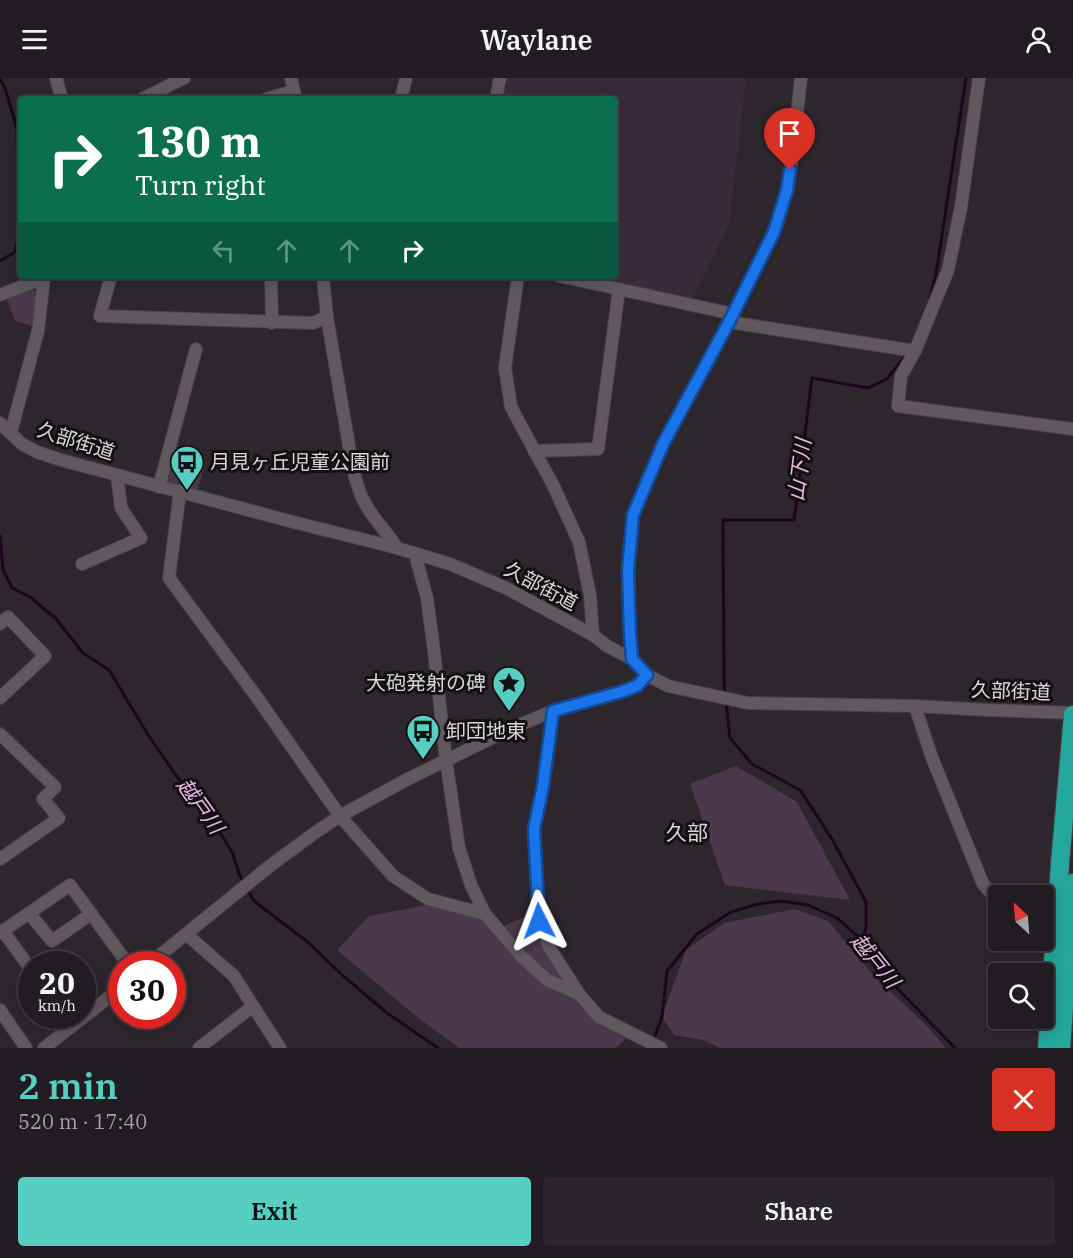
<!DOCTYPE html>
<html lang="en">
<head>
<meta charset="utf-8">
<style>
	body { margin:0; font-family:"IBM Plex Serif","Noto Sans JP",serif; background:#2a252a; color:#f1f3f6; height:100vh; display:flex; flex-direction:column; font-size:22px; white-space:nowrap }
	* { box-sizing:border-box; margin:0 }
	p { font-size:20px; color:#a2a1a5 }
	.icon { flex:none; width:33px; height:33px; fill:none; stroke:currentColor; stroke-width:2; stroke-linecap:round; stroke-linejoin:round }
	.map { position:relative; height:970px; overflow:hidden }
	.side { display:flex; flex-direction:column; background:#221c22; flex:1 }
	.side>* { flex:none }
	.hud { position:absolute; left:18px; top:18px; width:600px; height:183px; border-radius:6px; box-shadow:0 3px 15px #0003,0 0 0 2px #3f3a40; background:#0b6e4f; color:#fff; overflow:hidden }
	.needle { width:39px; rotate:334deg }
	.buttons { position:absolute; left:988px; top:807px; display:grid; gap:12px }
	.buttons a { display:grid; place-items:center; width:66px; height:66px; border-radius:6px; background:#221c22; box-shadow:0 3px 15px #0003,0 0 0 2px #3f3a40; font-size:30px }
	.speed { position:absolute; left:18px; top:873px; display:flex; gap:12px; font-size:30px; font-weight:700; text-align:center }
	.speed>* { display:grid; place-content:center; width:78px; height:78px; border-radius:50%; background:#221c22; box-shadow:0 3px 15px #0003,0 0 0 2px #3f3a40; line-height:1 }
	.speed small { font-size:15px; font-weight:400 }
	.speed .limit { border:9px solid #d22; background:#fff; color:#111 }
	.pin { position:absolute; display:grid; place-items:center; width:51px; height:51px; color:#fff; margin:-62px -26px; border-radius:50% 50% 50% 0; rotate:-45deg; box-shadow:0 0 6px #0007 }
	.pin .icon { rotate:45deg }
	.me { position:absolute; width:66px; margin:-33px; rotate:357deg; stroke-linejoin:round; filter:drop-shadow(0 0 4px #0008) }
	.turn { display:flex; align-items:center; gap:21px; height:126px; padding:0 18px; font-size:27px }
	.turn .icon { width:78px; height:78px; stroke-width:2.5 }
	.turn b { display:block; font-size:42px; line-height:51px }
	.lanes { display:flex; align-items:center; height:57px; padding:0 18px; background:#0003; justify-content:center; gap:30px; direction:ltr }
	.lanes .off { opacity:.35 }
	.round { display:grid; place-items:center; flex:none; width:63px; height:63px; border-radius:6px; background:#2a252a }
	.headline { display:flex; align-items:center; justify-content:space-between; height:102px; padding:0 18px }
	h1 { font-size:36px; font-weight:600; line-height:45px; color:#57cec2 }
	.cta { display:flex; gap:12px; margin-top:auto; padding:12px 18px }
	.cta a { flex:1; height:69px; border-radius:6px; background:#57cec2; color:#111; font-size:24px; font-weight:600; line-height:69px; text-align:center }
	.cta a+a { background:#2a252a; color:#f1f3f6 }
	header { display:flex; justify-content:space-between; align-items:center; height:78px; padding:0 18px; background:#221c22; font-size:27px; font-weight:600 }
	.map>svg:first-child { display:block }
</style>
</head>
<body>
<header><svg class="icon" aria-label="menu" viewBox="0 0 24 24"><path d="M4 6h16M4 12h16M4 18h16"/></svg>Waylane<svg class="icon" aria-label="person" viewBox="0 0 24 24"><circle cx="12" cy="8" r="4"/><path d="M4 21q1-7 8-7t8 7"/></svg></header>
<div class="map">
<svg width="1073" height="970" viewBox="0 0 1073 970">
	<rect width="100%" height="100%" fill="#2d262d"/>
	<path fill="#382c38" d="M507 0H746L729 146 692 221 592 198H615V21H503Z"/>
	<g fill="#4c384b">
		<path d="M31 210 37 215 32 248 15 243 6 220Z"/>
		<path d="M173 381 204 389 197 414 167 408Z"/>
		<path d="M736 688 797 724 850 822 725 807 690 706Z"/>
		<path d="M444 824 484 841 500 850 534 834 598 945 626 960 616 970H459L417 939 337 872 369 838Z"/>
		<path d="M795 831 828 843 873 897 926 947 946 970H720L703 962 674 957 662 939 686 872 724 845Z"/>
	</g>
	<g fill="none" stroke-linecap="round" stroke-linejoin="round">
		<g stroke="#1c061c" stroke-width="3">
			<path d="M0 1 5 10 17 51 19 157 15 174 0 183"/>
			<path d="M930 220 936 196 966 0"/>
			<path d="M0 458 3 491 12 510 30 519 56 541 83 575 109 592 148 657 178 700 212 741 233 776 239 796 244 805"/>
			<path d="M725 617 724 602 723 442H794L812 300 868 310 887 301 906 277"/>
			<path d="M726 624 730 660 752 686 800 712 832 761 866 824V850L862 862"/>
			<path d="M247 811 254 823 309 865 342 897 387 935 438 970"/>
			<path d="M653 963 662 939 667 893 697 856 731 834 758 826 781 823 808 827 837 840 862 862 891 904 955 970"/>
		</g>
		<defs>
			<g id="minor">
				<path d="M56 0 62 21"/>
				<path d="M291 0 296 21"/>
				<path d="M979 0 961 129 948 192 915 273 901 298 898 328 1073 351"/>
				<path d="M142 21 184 0"/>
				<path d="M266 21 293 13"/>
				<path d="M401 21 406 0"/>
				<path d="M496 21 500 0"/>
				<path d="M111 198 100 238 313 245 327 239"/>
				<path d="M271 198 272 245"/>
				<path d="M323 198 327 239 353 391C356 404 359 416 366 427 375 443 388 455 397 470"/>
				<path d="M518 198 505 290 511 329 553 407 579 464 590 517 593 557"/>
				<path d="M559 198 733 236"/>
				<path d="M0 217 44 200 38 253 11 354"/>
				<path d="M729 244 915 273"/>
				<path d="M0 345 22 366 37 374 61 382 293 444 397 470 450 486 506 510 593 557 607 568 632 581 647 597 668 608 748 625 915 628 987 632 1073 635"/>
				<path d="M534 373 598 371 619 211"/>
				<path d="M159 409 196 271"/>
				<path d="M180 413 169 500 256 618 340 738 393 798 428 821 485 836"/>
				<path d="M415 476 427 520 434 573 446 682 459 770 471 807 485 836 522 879 547 902 579 916"/>
				<path d="M82 486 141 460 121 430 117 397"/>
				<path d="M0 546 8 539 45 578 0 620"/>
				<path d="M632 581 630 556 628 492 633 437 663 366 729 244 774 154 787 112 793 72 801 0"/>
				<path d="M915 628 931 677 983 806 999 824"/>
				<path d="M553 633 543 708 534 751 539 843 549 869 579 916 599 939 661 970"/>
				<path d="M0 656 55 709 43 721 59 740 0 781"/>
				<path d="M29 835 52 863 91 836"/>
				<path d="M3 853 32 893"/>
				<path d="M0 855 70 807 128 886"/>
				<path d="M186 856 234 898 253 928 199 970"/>
				<path d="M149 886 271 787 316 754 340 738 406 702 510 651 553 633 621 614 637 608 647 597"/>
				<path d="M253 928 280 970"/>
				<path d="M0 932 26 970"/>
				<path d="M63 938 71 949"/>
				<path d="M44 970 122 909"/>
			</g>
			<g id="highway">
				<path d="M1047 970 1060 786 1073 637"/>
				<path d="M1061 970 1073 805"/>
			</g>
		</defs>
		<use href="#minor" stroke="#484248" stroke-width="14"/>
		<use href="#highway" stroke="#484248" stroke-width="20"/>
		<use href="#minor" stroke="#60575f" stroke-width="12"/>
		<use href="#highway" stroke="#24a79c" stroke-width="18"/>
	</g>
	<g fill="none" stroke-linecap="round" stroke-linejoin="round">
		<defs>
			<path id="route" d="M539 843 534 751 543 708 553 633 621 614 637 608 647 597 632 581 630 556 628 492 633 437 663 366 729 244 774 154 787 112 790 92"/>
		</defs>
		<use href="#route" stroke="#114b97" stroke-width="15"/>
		<use href="#route" stroke="#1a73e8" stroke-width="10"/>
	</g>
	<defs>
		<symbol id="bus-pin" viewBox="-11 -11 22 30"><path d="M0 17L-7.5 6A9.5 9.5 0 1 1 7.5 6Z" fill="#57cec2" stroke="#131013"/><path d="M-5-6H5V4H4V6H2V4H-2V6H-4V4H-5ZM-3.5-4V0h7V-4ZM-3.5 1.2v1.5H-2V1.2ZM2 1.2v1.5H3.5V1.2Z" fill="#111"/></symbol>
		<symbol id="sight-pin" viewBox="-11 -11 22 30"><path d="M0 17L-7.5 6A9.5 9.5 0 1 1 7.5 6Z" fill="#57cec2" stroke="#131013"/><path d="M0-6L1.8-2.2L6-1.7L2.9 1.2L3.7 5.4L0 3.3L-3.7 5.4L-2.9 1.2L-6-1.7L-1.8-2.2Z" fill="#111"/></symbol>
	</defs>
	<g fill-rule="evenodd">
		<use href="#bus-pin" x="168" y="365" width="38" height="52"/>
		<use href="#sight-pin" x="490" y="586" width="38" height="52"/>
		<use href="#bus-pin" x="404" y="634" width="38" height="52"/>
	</g>
	<g text-anchor="middle" stroke-width="6" stroke-linejoin="round" paint-order="stroke">
		<g font-size="20" fill="#dad5d9" stroke="#131013">
			<text transform="translate(76 363) rotate(18)" y="7">久部街道</text>
			<text transform="translate(541 508) rotate(28)" y="7">久部街道</text>
			<text transform="translate(1011 613) rotate(2)" y="7">久部街道</text>
		</g>
		<g font-size="20" fill="#dad5d9" stroke="#131013" text-anchor="start">
			<text x="210" y="391">月見ヶ丘児童公園前</text>
			<text x="486" y="612" text-anchor="end">大砲発射の碑</text>
			<text x="446" y="660">卸団地東</text>
		</g>
		<g font-size="21" font-style="italic" fill="#e9b7e6" stroke="#131013">
			<text transform="translate(800 392) rotate(-83)" y="7">山下川</text>
			<text transform="translate(200 728) rotate(54)" y="7">越戸川</text>
			<text transform="translate(875 883) rotate(51)" y="7">越戸川</text>
		</g>
		<g font-size="21" fill="#dad5d9" stroke="#131013">
			<text x="687" y="762">久部</text>
		</g>
	</g>
</svg>
<div class="buttons">
<a><svg class="needle" viewBox="-14 -14 28 28"><path d="M0-13l5 13h-10z" fill="#e53935"/><path d="M0 13l5-13h-10z" fill="#a2a1a5"/></svg></a>
<a><svg class="icon" aria-label="search" viewBox="0 0 24 24"><circle cx="10" cy="10" r="6"/><path d="M15 15l6 6"/></svg></a>
</div>
<div class="speed"><div>20<small>km/h</small></div><div class="limit">30</div></div>
<div class="pin" style="left:790px;top:92px;background:#d93025"><svg class="icon" aria-label="arrive" viewBox="0 0 24 24"><path d="M6 21V4h12l-3 4 3 4H6"/></svg></div>
<svg class="me" style="left:539px;top:843px" viewBox="-20 -20 40 40"><path d="M0-17L14 15 0 8-14 15z" fill="#1a73e8" stroke="#fff" stroke-width="4"/></svg>
<div class="hud">
<div class="turn"><svg class="icon" aria-label="right" viewBox="0 0 24 24"><path d="M7 20v-9h11M14 6l5 5-5 5"/></svg><div><b>130 m</b>Turn right</div></div>
<div class="lanes"><svg class="icon off" aria-label="left" viewBox="0 0 24 24"><path d="M17 20v-9H6M10 6l-5 5 5 5"/></svg><svg class="icon off" aria-label="ahead" viewBox="0 0 24 24"><path d="M12 20V5M6 11l6-6 6 6"/></svg><svg class="icon off" aria-label="ahead" viewBox="0 0 24 24"><path d="M12 20V5M6 11l6-6 6 6"/></svg><svg class="icon" aria-label="right" viewBox="0 0 24 24"><path d="M7 20v-9h11M14 6l5 5-5 5"/></svg></div>
</div>
</div>
<section class="side">
<div class="headline"><div><h1>2 min</h1><p>520 m · 17:40</p></div><a class="round" style="background:#d93025;color:#fff"><svg class="icon" aria-label="close" viewBox="0 0 24 24"><path d="M6 6l12 12M18 6L6 18"/></svg></a></div>
<div class="cta"><a>Exit</a><a>Share</a></div>
</section>
</body>
</html>
